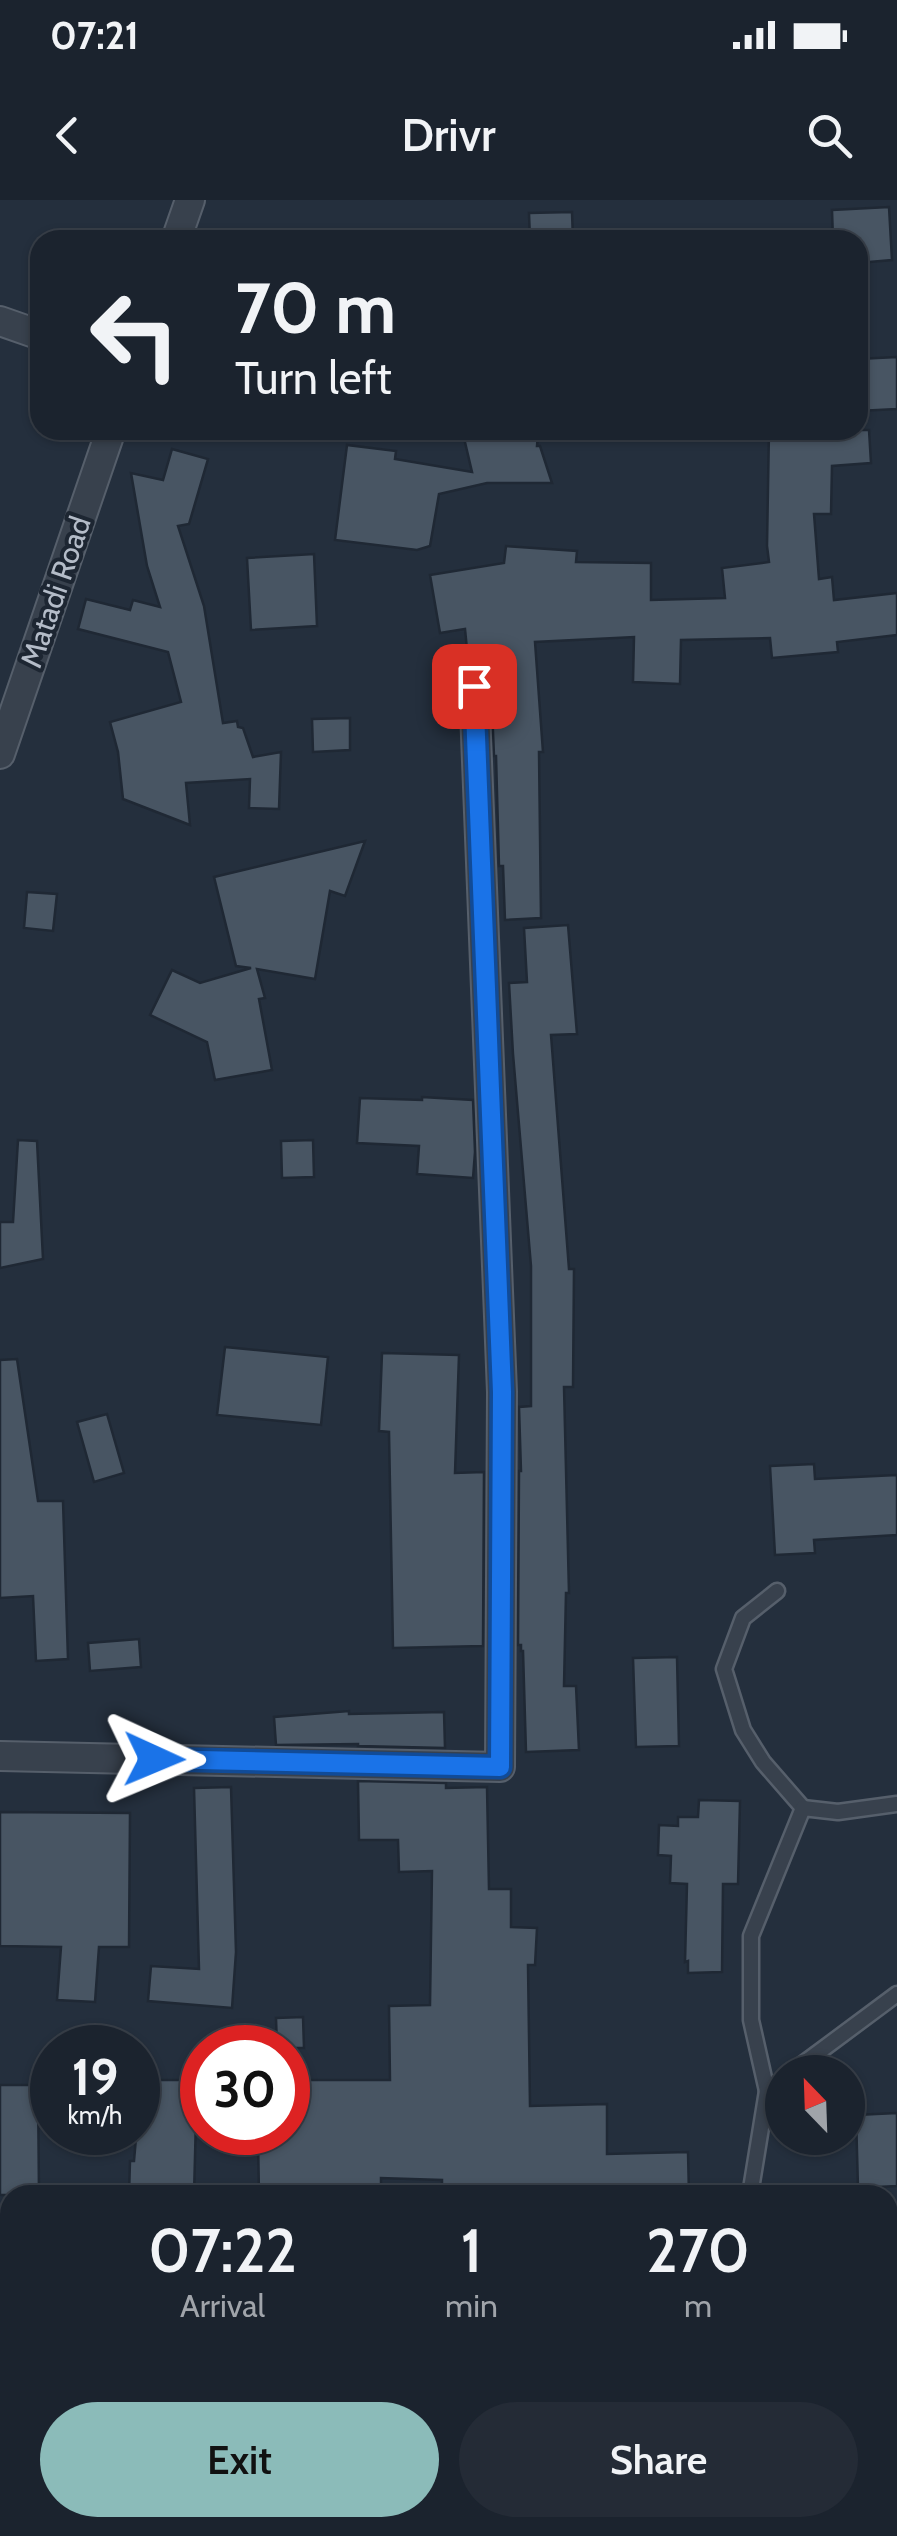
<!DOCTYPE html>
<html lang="en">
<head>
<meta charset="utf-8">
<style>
	body { margin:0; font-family:Cabin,sans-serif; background:#242b36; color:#f1f3f6; height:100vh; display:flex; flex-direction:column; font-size:38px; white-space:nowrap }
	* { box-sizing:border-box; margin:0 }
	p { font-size:32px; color:#a0a4aa }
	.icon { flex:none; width:55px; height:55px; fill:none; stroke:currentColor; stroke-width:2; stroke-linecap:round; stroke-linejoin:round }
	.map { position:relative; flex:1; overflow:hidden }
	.side { position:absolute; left:0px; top:1985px; width:898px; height:352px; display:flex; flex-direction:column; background:#1b232e; border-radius:30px 30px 0 0; box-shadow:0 2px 8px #0004,0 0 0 2px #39404a }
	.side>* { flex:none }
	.banner { position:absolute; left:30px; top:30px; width:838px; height:210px; border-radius:30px; box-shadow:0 2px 8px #0004,0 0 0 2px #39404a; background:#1b232e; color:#f1f3f6; overflow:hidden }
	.needle { width:65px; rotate:337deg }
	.tools { position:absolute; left:765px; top:1855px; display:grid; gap:20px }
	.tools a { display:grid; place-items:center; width:100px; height:100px; border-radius:50%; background:#1b232e; box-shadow:0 2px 8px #0004,0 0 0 2px #39404a; font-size:50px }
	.speed { position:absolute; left:30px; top:1825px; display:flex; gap:20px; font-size:50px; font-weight:700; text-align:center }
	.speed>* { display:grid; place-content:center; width:130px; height:130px; border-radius:50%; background:#1b232e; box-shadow:0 2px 8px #0004,0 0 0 2px #39404a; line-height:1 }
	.speed small { font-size:25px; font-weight:400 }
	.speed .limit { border:15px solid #d22; background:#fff; color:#111 }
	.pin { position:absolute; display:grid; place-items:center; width:85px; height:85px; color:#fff; margin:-42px; border-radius:20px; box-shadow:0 5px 15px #0006 }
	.me { position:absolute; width:110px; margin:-55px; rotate:91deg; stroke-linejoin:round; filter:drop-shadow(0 0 8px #0008) }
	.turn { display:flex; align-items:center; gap:35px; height:210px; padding:0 40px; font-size:45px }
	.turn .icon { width:130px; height:130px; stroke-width:2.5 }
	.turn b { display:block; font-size:70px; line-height:85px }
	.eta { display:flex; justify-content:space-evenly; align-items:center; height:170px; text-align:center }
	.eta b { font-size:60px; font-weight:600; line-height:70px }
	.action { display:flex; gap:20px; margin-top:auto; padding:20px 40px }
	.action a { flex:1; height:115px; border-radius:60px; background:#8bbbb9; color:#111; font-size:40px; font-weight:600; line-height:115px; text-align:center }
	.action a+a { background:#242b36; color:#f1f3f6 }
	.status { display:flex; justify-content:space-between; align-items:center; height:70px; padding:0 50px; background:#1b232e; direction:ltr }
	.status svg { height:28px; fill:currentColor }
	header { display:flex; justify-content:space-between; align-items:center; height:130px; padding:0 40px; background:#1b232e; font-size:45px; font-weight:600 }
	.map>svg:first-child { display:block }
</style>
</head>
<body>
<div class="status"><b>07:21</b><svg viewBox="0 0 49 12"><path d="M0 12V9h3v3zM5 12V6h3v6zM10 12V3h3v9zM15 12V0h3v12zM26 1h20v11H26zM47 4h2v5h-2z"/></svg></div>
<header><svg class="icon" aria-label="back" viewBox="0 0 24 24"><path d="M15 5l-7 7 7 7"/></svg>Drivr<svg class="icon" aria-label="search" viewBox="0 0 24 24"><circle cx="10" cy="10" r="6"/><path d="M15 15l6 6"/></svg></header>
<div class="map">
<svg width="897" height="2336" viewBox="0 0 897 2336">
	<rect width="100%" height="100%" fill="#242f3d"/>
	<g fill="#485563" stroke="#1f2834" stroke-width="2.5">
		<path d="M889 7 892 60 858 63V40H833L832 10Z"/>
		<path d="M572 12 573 40H530L529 13Z"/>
		<path d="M897 157V209L858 211V159Z"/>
		<path d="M498 230 538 234 537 246H540L552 283H487L439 294 430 346 417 350 335 340 347 245 396 251 395 259 472 272 464 238Z"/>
		<path d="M769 230H869L871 263 832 266 831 314H814L819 379 832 377 834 400 897 393V435L837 442 838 452 772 458 770 438 681 440 680 484 633 482 634 437 535 442 543 552H539L541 718 505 720 503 666H499L496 556H494L491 484 488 476 483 471 469 470 465 429 440 433 430 375 504 363 506 346 577 351 576 362 651 363V400L725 398 722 368 769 362 767 346Z"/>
		<path d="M172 249 208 259 189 324 178 326 204 406 223 523 237 521 238 527 243 528 253 557 281 552 279 609 249 608 250 579 186 583 190 625 123 599 118 552 110 522 181 502 168 452 78 429 86 399 130 410 133 400 160 407 147 366 131 273 163 280Z"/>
		<path d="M314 354 317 426 251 430 247 358Z"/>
		<path d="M350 518V550L313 552 312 519Z"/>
		<path d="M365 641 345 696 330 691 315 779 257 769 265 798 259 799 272 870 215 880 207 842 150 815 172 770 200 783 251 768 236 766 214 677Z"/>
		<path d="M27 692 57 694 53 731 24 728Z"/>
		<path d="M568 725 577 834 551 835 569 1069H574L573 1187H564L569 1393H566L564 1486H576L579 1550 526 1552 523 1451H521V1445H518L519 1271H521L519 1207 531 1206V1066L513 854 509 783 527 782 524 728Z"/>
		<path d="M422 897 473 900 475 952 473 978 417 974 419 946 357 943 360 898 422 900Z"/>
		<path d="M18 940 37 941 43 1059 0 1068V1022H13Z"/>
		<path d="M313 940 314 977 282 978 281 941Z"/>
		<path d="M225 1147 328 1157 321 1225 217 1215Z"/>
		<path d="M382 1153 459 1155 455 1273 484 1272 483 1446 393 1448 389 1232 379 1231Z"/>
		<path d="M17 1159 38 1301H63L68 1459 36 1461 33 1396 0 1398V1160Z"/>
		<path d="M107 1214 124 1273 94 1282 77 1222Z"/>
		<path d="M814 1264 815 1279 897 1275V1335L814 1340 815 1353 775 1355 770 1266Z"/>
		<path d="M139 1439 141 1467 90 1471 88 1443Z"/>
		<path d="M677 1457 679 1546 636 1547 633 1458Z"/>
		<path d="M349 1511V1514L444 1512 445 1548 358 1546V1544L276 1545 274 1517Z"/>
		<path d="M358 1581 446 1583V1588L487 1587 489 1689H511V1727L537 1728 535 1765H528L530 1906 607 1904V1954L688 1952 689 1995H560V1985L497 1987V1995H442V1980L381 1978V1995H259L258 1939H279V1932H288V1880H390L389 1806 430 1805 432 1671 399 1672 398 1640H359Z"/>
		<path d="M231 1587 236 1752 232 1808 148 1801 151 1766 199 1769 194 1588Z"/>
		<path d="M699 1600 740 1601 738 1684H723L722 1772 688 1773V1761L685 1762 687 1684 670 1683 671 1656 658 1655 659 1625 678 1626V1617H698Z"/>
		<path d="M0 1612 130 1613 129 1747H99L95 1802 57 1800 61 1747 0 1746Z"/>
		<path d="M303 1817 304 1848H277L276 1818Z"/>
		<path d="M141 1880H197L194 1995H129L130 1961H134Z"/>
		<path d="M0 1885H38L39 1995H0Z"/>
		<path d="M897 1913V1986L858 1988 856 1915Z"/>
	</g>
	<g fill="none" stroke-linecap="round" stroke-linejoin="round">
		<defs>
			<g id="service">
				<path d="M777 1391 743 1418 724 1469 743 1530 763 1562 803 1608"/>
				<path d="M792 1872 897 1794"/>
				<path d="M767 1891 751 1820V1736L803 1608 838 1612 897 1604"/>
				<path d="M750 1995 767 1891 782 1880"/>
			</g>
			<g id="minor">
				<path d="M176 40 190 0"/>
				<path d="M0 121 40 135"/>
				<path d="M0 554 111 230"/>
				<path d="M0 1556 500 1567 502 1192 474 486"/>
				<path d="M888 2064 897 2063"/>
				<path d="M0 2081H10"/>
			</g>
		</defs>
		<use href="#service" stroke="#565f6b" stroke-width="19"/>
		<use href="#minor" stroke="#565f6b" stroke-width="32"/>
		<use href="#service" stroke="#38414d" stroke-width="14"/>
		<use href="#minor" stroke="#38414d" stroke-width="28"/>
	</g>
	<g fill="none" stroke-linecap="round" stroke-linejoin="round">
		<defs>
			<path id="route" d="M154 1559 500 1567 502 1192 474 486"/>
		</defs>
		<use href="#route" stroke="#114b97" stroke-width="25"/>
		<use href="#route" stroke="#1a73e8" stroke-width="18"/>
	</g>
	<g text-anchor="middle" stroke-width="8" stroke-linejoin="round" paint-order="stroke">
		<g font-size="30" fill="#b4bcc8" stroke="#1d2632">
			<text transform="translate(56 392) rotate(-71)" y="10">Matadi Road</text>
		</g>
	</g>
</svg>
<div class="tools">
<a><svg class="needle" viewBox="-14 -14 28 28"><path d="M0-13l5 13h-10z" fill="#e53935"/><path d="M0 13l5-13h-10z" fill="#a0a4aa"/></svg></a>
</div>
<div class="speed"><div>19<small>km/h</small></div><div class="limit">30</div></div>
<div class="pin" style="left:474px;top:486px;background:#d93025"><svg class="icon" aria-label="arrive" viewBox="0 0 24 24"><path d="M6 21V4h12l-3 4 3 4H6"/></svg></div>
<svg class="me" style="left:154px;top:1559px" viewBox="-20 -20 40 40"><path d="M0-17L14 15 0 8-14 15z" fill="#1a73e8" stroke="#fff" stroke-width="4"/></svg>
<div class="banner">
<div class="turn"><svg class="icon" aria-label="left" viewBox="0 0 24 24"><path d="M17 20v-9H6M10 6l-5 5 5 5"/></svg><div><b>70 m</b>Turn left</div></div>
</div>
<section class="side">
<div class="eta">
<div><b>07:22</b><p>Arrival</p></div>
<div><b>1</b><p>min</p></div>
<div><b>270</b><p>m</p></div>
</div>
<div class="action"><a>Exit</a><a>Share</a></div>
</section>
</div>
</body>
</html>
